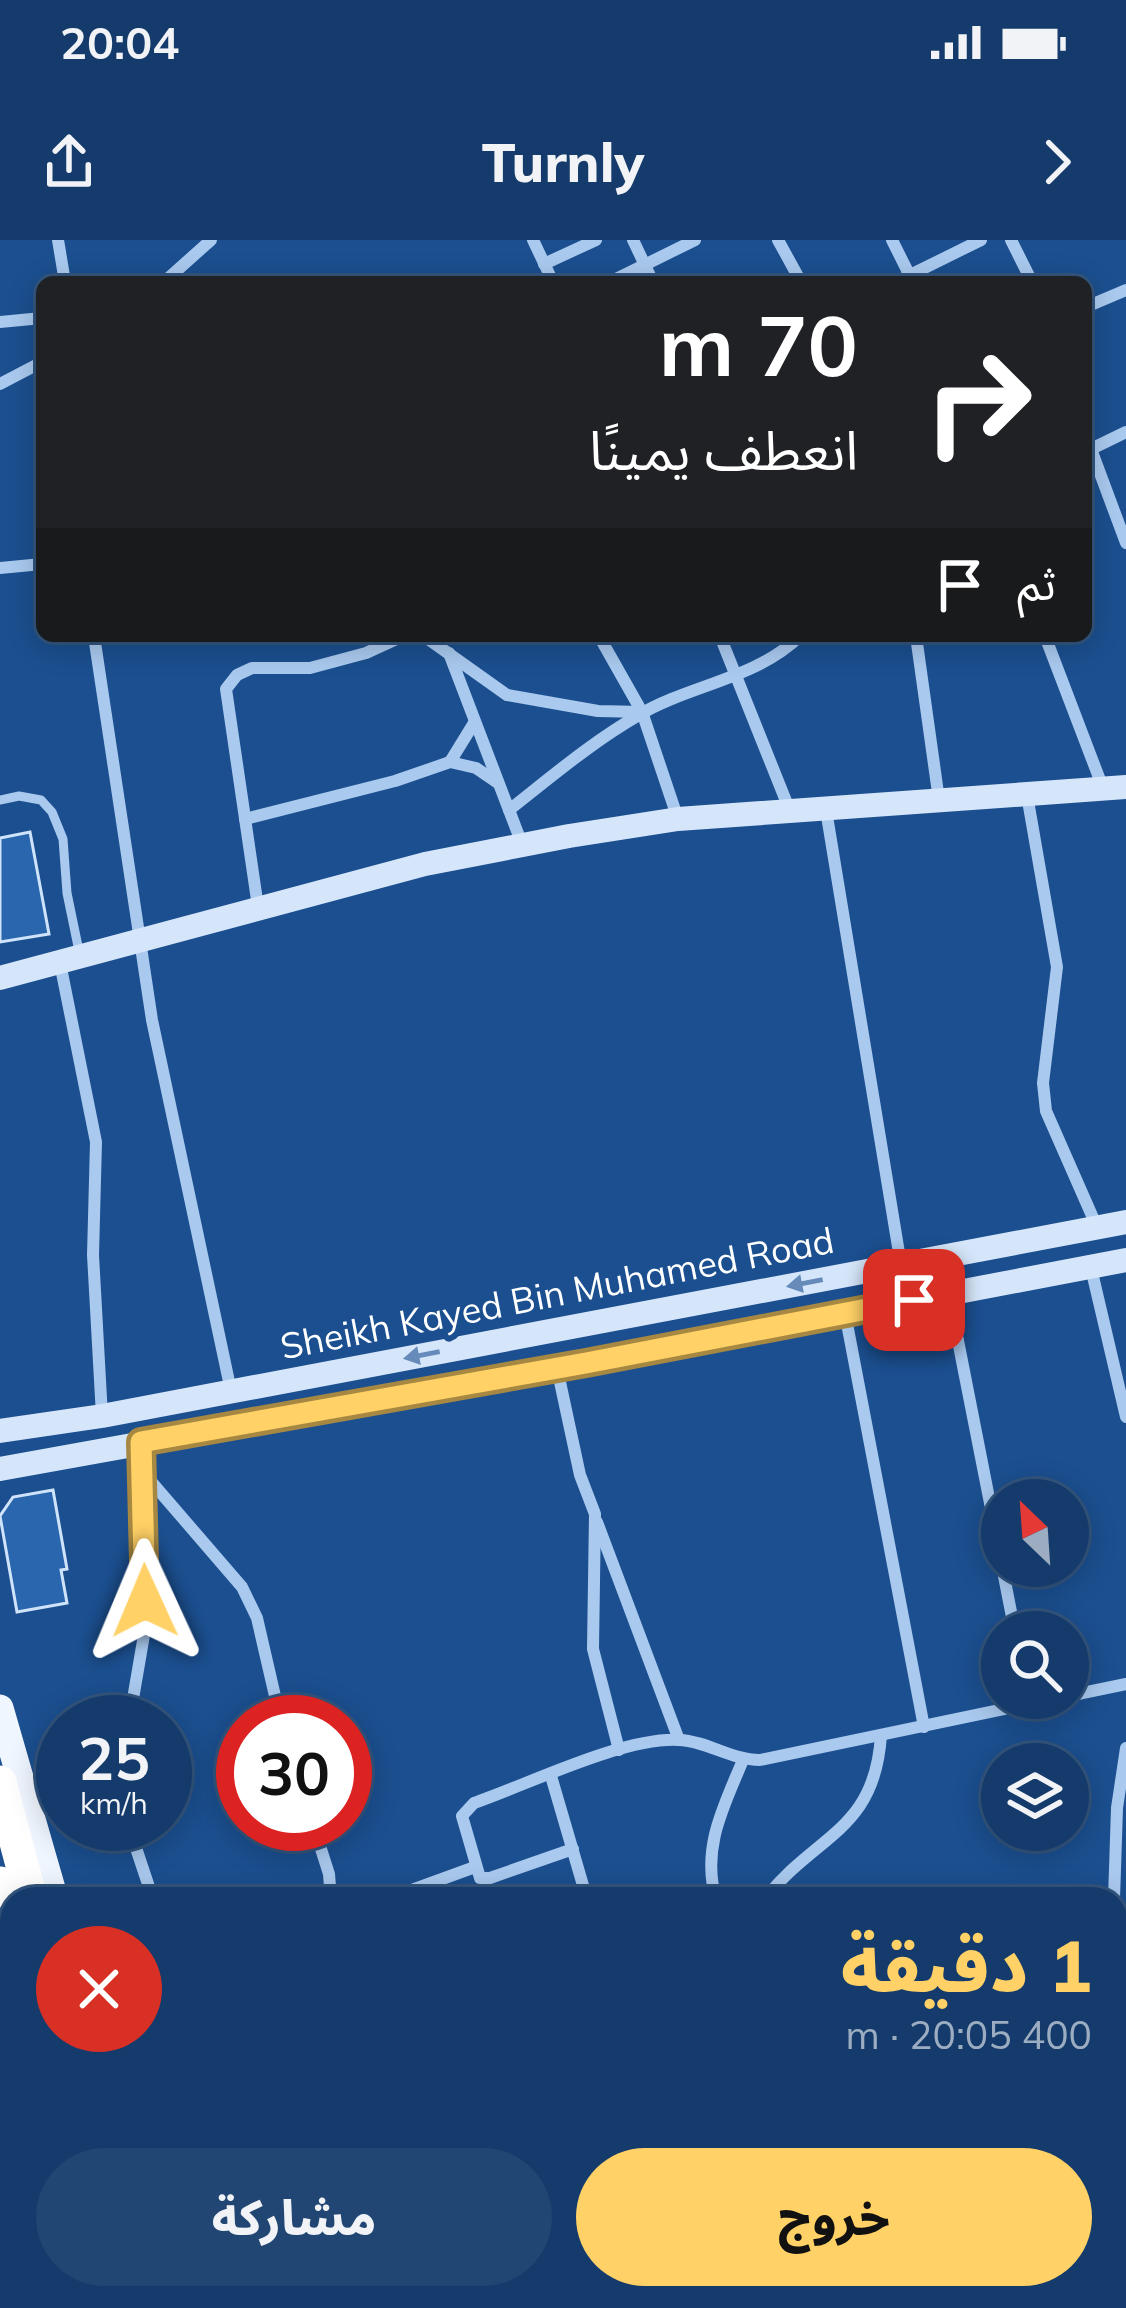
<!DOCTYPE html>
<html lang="ar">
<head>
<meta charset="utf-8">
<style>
	body { margin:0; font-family:Mulish,"Noto Sans Arabic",sans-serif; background:#214673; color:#f1f3f6; direction:rtl; height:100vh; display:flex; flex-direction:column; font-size:45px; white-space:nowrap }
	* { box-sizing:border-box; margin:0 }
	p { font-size:39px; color:#9dadc1 }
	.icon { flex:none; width:66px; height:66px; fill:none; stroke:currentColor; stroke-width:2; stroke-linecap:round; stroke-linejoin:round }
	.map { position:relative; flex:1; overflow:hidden; direction:ltr }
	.sheet { position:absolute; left:0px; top:1647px; width:1128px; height:423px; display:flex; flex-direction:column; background:#143b6b; border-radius:36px 36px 0 0; box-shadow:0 6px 30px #0003,0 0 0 3px #33557e; direction:rtl }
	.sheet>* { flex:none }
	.guide { position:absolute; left:36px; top:36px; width:1056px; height:366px; border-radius:18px; box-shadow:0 6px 30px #0003,0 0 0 3px #33557e; direction:rtl; background:#202124; color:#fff; overflow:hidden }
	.needle { width:78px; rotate:335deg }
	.fabs { position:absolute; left:981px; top:1239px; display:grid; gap:24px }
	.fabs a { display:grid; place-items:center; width:108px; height:108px; border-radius:50%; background:#143b6b; box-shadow:0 6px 30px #0003,0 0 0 3px #33557e; font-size:60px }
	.speed { position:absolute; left:36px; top:1455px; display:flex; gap:24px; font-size:60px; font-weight:700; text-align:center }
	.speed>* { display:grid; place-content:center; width:156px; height:156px; border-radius:50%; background:#143b6b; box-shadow:0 6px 30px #0003,0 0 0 3px #33557e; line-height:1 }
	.speed small { font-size:30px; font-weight:400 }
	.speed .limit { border:18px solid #d22; background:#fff; color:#111 }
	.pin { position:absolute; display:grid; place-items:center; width:102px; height:102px; color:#fff; margin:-51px; border-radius:24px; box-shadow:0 6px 18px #0006 }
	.me { position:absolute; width:132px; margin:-66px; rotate:359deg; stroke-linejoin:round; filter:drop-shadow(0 0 9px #0008) }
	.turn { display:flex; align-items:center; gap:42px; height:252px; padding:0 36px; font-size:54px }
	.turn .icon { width:156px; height:156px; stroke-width:2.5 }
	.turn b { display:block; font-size:84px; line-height:102px }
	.then { display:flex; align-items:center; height:114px; padding:0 36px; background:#0003; gap:24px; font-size:45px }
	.round { display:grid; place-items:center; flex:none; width:126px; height:126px; border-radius:63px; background:#214673 }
	.overview { display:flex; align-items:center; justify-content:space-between; height:204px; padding:0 36px }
	h1 { font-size:72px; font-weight:800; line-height:90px; color:#ffd166 }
	.action { display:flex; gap:24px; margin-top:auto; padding:24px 36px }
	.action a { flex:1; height:138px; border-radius:72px; background:#ffd166; color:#111; font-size:48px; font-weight:800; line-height:138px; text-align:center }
	.action a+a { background:#214673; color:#f1f3f6 }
	.status { display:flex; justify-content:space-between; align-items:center; height:84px; padding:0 60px; background:#143b6b; direction:ltr }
	.status svg { height:33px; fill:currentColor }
	header { display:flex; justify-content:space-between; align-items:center; height:156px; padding:0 36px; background:#143b6b; font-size:54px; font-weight:800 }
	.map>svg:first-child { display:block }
</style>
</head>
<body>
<div class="status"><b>20:04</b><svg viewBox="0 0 49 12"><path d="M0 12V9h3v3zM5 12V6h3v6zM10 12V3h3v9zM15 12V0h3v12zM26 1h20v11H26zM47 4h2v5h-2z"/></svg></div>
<header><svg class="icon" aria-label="forward" viewBox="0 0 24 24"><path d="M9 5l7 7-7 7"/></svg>Turnly<svg class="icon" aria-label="share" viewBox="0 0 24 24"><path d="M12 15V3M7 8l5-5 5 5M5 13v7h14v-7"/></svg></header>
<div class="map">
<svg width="1126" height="2068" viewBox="0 0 1126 2068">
	<rect width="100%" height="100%" fill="#1b4f8f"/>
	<g fill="#2a66ad" stroke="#cfe3fa" stroke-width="3">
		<path d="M30 592 49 694 0 702V598Z"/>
		<path d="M53 1250 67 1329 61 1330 67 1363 17 1372 0 1276 13 1257Z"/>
	</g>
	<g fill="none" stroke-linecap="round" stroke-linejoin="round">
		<g stroke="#a9c9ee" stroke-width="9">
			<path d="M0 560 19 556 41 560 52 572 63 599 67 653 80 716"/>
			<path d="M2 1758 12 1786"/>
			<path d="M0 1997 12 1993"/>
			<path d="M0 2044 9 2068"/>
			<path d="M113 2058 116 2068"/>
		</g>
		<g stroke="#a9c9ee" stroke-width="12">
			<path d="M58 0 65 42"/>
			<path d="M533 0 553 42"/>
			<path d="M633 0 653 42"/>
			<path d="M778 0 801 42"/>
			<path d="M892 0 913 42"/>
			<path d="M1011 0 1032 42"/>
			<path d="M544 24 596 0"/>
			<path d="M164 42 211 0"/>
			<path d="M610 42 695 0"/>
			<path d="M896 42 981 0"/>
			<path d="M1086 67 1126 50"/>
			<path d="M0 82 42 78"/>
			<path d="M0 144 42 122"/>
			<path d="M1091 209 1126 303"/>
			<path d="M1087 211 1126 192"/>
			<path d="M0 328 42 324"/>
			<path d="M94 396 152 780 231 1151"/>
			<path d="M424 396 507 455 598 471 642 472"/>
			<path d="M599 396 642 472 678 579"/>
			<path d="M720 396 790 571"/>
			<path d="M916 396 939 560"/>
			<path d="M1045 396 1103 548"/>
			<path d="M449 413 522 604"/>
			<path d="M450 522 474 483"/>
			<path d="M1027 555 1057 727 1043 843 1046 871 1097 987"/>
			<path d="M509 570C551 537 592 502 639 475 689 445 756 439 800 396"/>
			<path d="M826 570 901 1025"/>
			<path d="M245 579 395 541 450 522 476 528 498 543"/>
			<path d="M258 667 226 449 237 435 252 428H310L366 413 403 396"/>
			<path d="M60 723 96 902 93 1015 102 1176"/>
			<path d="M1091 1028 1126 1177"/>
			<path d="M949 1055 1002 1324"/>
			<path d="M845 1073 924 1487"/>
			<path d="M557 1128 580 1235 595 1274 593 1409 619 1510"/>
			<path d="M142 1231 242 1347 257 1378 281 1482"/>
			<path d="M597 1282 679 1500"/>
			<path d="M1002 1326 1015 1392"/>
			<path d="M1068 1456 1126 1444"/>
			<path d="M129 1482 144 1395 141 1203"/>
			<path d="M551 1536 587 1659"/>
			<path d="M128 1584 153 1659"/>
			<path d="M313 1584 329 1634 331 1659"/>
			<path d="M573 1609 490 1638H480L462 1576 474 1563C529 1544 623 1497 679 1500 707 1501 731 1520 760 1520L1057 1458"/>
			<path d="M387 1659 475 1627"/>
			<path d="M716 1659C701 1608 724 1566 743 1520"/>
			<path d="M765 1659C815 1594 875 1592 881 1495"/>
			<path d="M1114 1659 1117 1568 1126 1508"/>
			<path d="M1116 1675 1126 1760"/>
			<path d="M1116 2051 1120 2068"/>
			<path d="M307 2058 311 2068"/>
			<path d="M440 2058 444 2068"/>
			<path d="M621 2058 645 2068"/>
			<path d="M322 2068 349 2058"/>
			<path d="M687 2068 699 2058"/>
		</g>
		<g stroke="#d6e6fa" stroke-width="24">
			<path d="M0 738 425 624 569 596 678 579 1126 547"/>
			<path d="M0 1191 102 1176 1126 982"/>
			<path d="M0 1229 587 1123 1126 1020"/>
		</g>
		<g stroke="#f0f6ff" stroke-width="27">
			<path d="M0 1468 55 1659"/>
			<path d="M0 1724 12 1758"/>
		</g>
		<g stroke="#fff" stroke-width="33">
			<path d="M0 1542 31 1659"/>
			<path d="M0 1643 12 1680"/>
			<path d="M145 2058 149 2068"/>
			<path d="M171 2058 175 2068"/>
		</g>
	</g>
	<defs><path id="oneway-solid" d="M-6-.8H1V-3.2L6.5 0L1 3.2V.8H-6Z" transform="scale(3)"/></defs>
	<g fill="#668bba">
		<use href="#oneway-solid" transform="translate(805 1043) rotate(169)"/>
		<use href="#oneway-solid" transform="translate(422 1115) rotate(169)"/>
	</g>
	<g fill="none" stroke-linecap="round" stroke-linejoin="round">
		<defs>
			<path id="route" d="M145 1361 141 1202 586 1123 914 1060"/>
		</defs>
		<use href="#route" stroke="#a68842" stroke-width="30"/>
		<use href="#route" stroke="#ffd166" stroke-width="21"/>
	</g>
	<g text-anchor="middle" stroke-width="12" stroke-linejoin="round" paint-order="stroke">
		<g font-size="36" fill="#fff" stroke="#1b4f8f">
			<text transform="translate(557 1053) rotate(-11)" y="13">Sheikh Kayed Bin Muhamed Road</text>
		</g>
	</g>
</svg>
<div class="fabs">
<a><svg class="needle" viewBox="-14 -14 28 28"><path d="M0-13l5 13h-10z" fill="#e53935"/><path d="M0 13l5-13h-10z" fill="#9dadc1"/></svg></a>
<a><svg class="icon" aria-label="search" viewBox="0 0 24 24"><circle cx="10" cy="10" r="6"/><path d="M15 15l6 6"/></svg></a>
<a><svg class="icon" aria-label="layers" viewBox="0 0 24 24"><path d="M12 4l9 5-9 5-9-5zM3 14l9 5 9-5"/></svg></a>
</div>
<div class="speed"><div>25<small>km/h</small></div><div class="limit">30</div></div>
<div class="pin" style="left:914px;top:1060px;background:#d93025"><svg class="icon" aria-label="arrive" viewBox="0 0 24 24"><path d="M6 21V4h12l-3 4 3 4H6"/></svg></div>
<svg class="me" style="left:145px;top:1361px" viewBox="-20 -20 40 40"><path d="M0-17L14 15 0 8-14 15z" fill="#ffd166" stroke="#fff" stroke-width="4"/></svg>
<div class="guide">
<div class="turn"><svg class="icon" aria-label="right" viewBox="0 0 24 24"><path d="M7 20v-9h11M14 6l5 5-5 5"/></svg><div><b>70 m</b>انعطف يمينًا</div></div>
<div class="then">ثم<svg class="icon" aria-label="arrive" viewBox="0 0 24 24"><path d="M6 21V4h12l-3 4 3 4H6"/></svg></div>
</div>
<section class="sheet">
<div class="overview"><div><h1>1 دقيقة</h1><p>400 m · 20:05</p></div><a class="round" style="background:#d93025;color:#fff"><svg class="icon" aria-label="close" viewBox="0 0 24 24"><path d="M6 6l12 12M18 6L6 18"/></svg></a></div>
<div class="action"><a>خروج</a><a>مشاركة</a></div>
</section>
</div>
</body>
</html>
